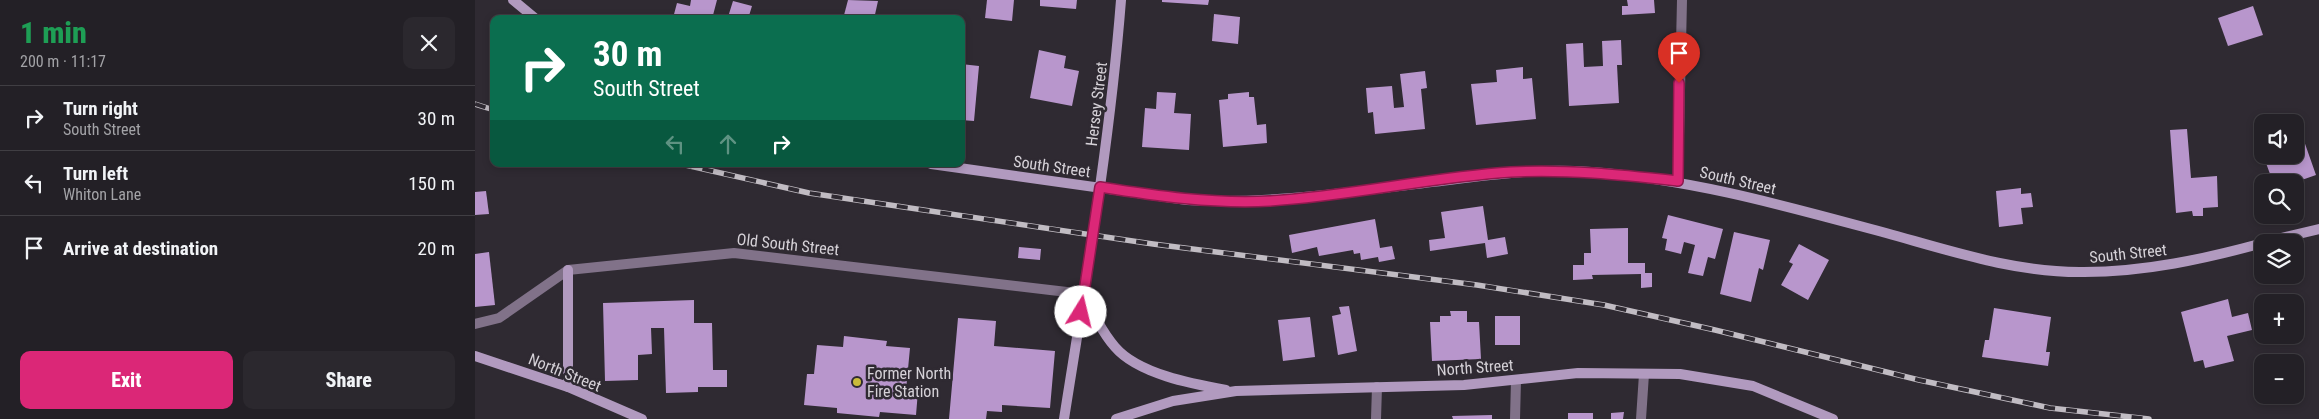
<!DOCTYPE html>
<html lang="en">
<head>
<meta charset="utf-8">
<style>
	body { margin:0; font-family:"Roboto Condensed",sans-serif; background:#2b282e; color:#f1f3f6; height:100vh; display:flex; flex-direction:column; font-size:19px; white-space:nowrap }
	* { box-sizing:border-box; margin:0 }
	p { font-size:16px; color:#a3a3a7 }
	.icon { flex:none; width:28px; height:28px; fill:none; stroke:currentColor; stroke-width:2; stroke-linecap:round; stroke-linejoin:round }
	.map { position:relative; flex:1; overflow:hidden }
	.side { display:flex; flex-direction:column; background:#232026; width:475px }
	.side>* { flex:none }
	.guide { position:absolute; left:15px; top:15px; width:475px; height:152px; border-radius:10px; box-shadow:0 2px 8px #0003,0 0 0 1px #403e43; background:#0b6e4f; color:#fff; overflow:hidden }
	.fabs { position:absolute; left:1779px; top:114px; display:grid; gap:10px }
	.fabs a { display:grid; place-items:center; width:50px; height:50px; border-radius:10px; background:#232026; box-shadow:0 2px 8px #0003,0 0 0 1px #403e43; font-size:25px }
	.pin { position:absolute; display:grid; place-items:center; width:42px; height:42px; color:#fff; margin:-51px -21px; border-radius:50% 50% 50% 0; rotate:-45deg; box-shadow:0 0 5px #0007 }
	.pin .icon { rotate:45deg }
	.me { position:absolute; width:55px; margin:-28px; rotate:9deg; stroke-linejoin:round; filter:drop-shadow(0 0 4px #0008) }
	.turn { display:flex; align-items:center; gap:18px; height:105px; padding:0 20px; font-size:22px }
	.turn .icon { width:65px; height:65px; stroke-width:2.5 }
	.turn b { display:block; font-size:35px; line-height:42px }
	.lanes { display:flex; align-items:center; height:48px; padding:0 20px; background:#0003; justify-content:center; gap:25px; direction:ltr }
	.lanes .off { opacity:.35 }
	.round { display:grid; place-items:center; flex:none; width:52px; height:52px; border-radius:10px; background:#2b282e }
	.overview { display:flex; align-items:center; justify-content:space-between; height:85px; padding:0 20px }
	h1 { font-size:30px; font-weight:800; line-height:38px; color:#1e9e55 }
	.cta { display:flex; gap:10px; margin-top:auto; padding:10px 20px }
	.cta a { flex:1; height:58px; border-radius:10px; background:#db2777; color:#fff; font-size:20px; font-weight:800; line-height:58px; text-align:center }
	.cta a+a { background:#2b282e; color:#f1f3f6 }
	ul { padding:0; list-style:none }
	li { display:flex; align-items:center; gap:15px; height:65px; padding:0 20px; border-top:1px solid #403e43 }
	li div { flex:1 }
	li b { display:block; font-size:19px }
	li em { font-style:normal }
	main { display:flex; flex:1; min-height:0 }
	.map>svg:first-child { display:block }
</style>
</head>
<body>
<main>
<section class="side">
<div class="overview"><div><h1>1 min</h1><p>200 m · 11:17</p></div><a class="round"><svg class="icon" aria-label="close" viewBox="0 0 24 24"><path d="M6 6l12 12M18 6L6 18"/></svg></a></div>
<ul>
<li><svg class="icon" aria-label="right" viewBox="0 0 24 24"><path d="M7 20v-9h11M14 6l5 5-5 5"/></svg><div><b>Turn right</b><p>South Street</p></div><em>30 m</em></li>
<li><svg class="icon" aria-label="left" viewBox="0 0 24 24"><path d="M17 20v-9H6M10 6l-5 5 5 5"/></svg><div><b>Turn left</b><p>Whiton Lane</p></div><em>150 m</em></li>
<li><svg class="icon" aria-label="arrive" viewBox="0 0 24 24"><path d="M6 21V4h12l-3 4 3 4H6"/></svg><div><b>Arrive at destination</b></div><em>20 m</em></li>
</ul>
<div class="cta"><a>Exit</a><a>Share</a></div>
</section>
<div class="map">
<svg width="1844" height="419" viewBox="0 0 1844 419">
	<rect width="100%" height="100%" fill="#2f2a32"/>
	<g fill="#b896cc">
		<path d="M216 0H242L237 19 198 18 202 3 215 6Z"/>
		<path d="M373 0 403 1 399 19H368Z"/>
		<path d="M512 0H539L537 21 510 18Z"/>
		<path d="M565 0H602L601 9 565 6Z"/>
		<path d="M687 0H734L733 5 687 2Z"/>
		<path d="M1152 0H1179L1180 13 1147 15V6H1153Z"/>
		<path d="M258 1 277 6 273 19H247L248 16 253 17Z"/>
		<path d="M1778 6 1788 35 1753 46 1743 18Z"/>
		<path d="M739 14 765 17 763 44 737 41Z"/>
		<path d="M1146 40 1147 65H1142L1144 103 1094 106 1091 44 1108 43 1109 67 1128 66 1127 41Z"/>
		<path d="M564 50 591 56 589 68 604 71 597 106 555 98Z"/>
		<path d="M486 64 504 66 499 121 486 120Z"/>
		<path d="M1048 67V79L1057 78 1061 119 1001 125 996 84 1022 82 1021 70Z"/>
		<path d="M950 71 952 88 946 89 950 129 900 134 898 112 893 113 891 88 917 86 919 108 929 107 925 74Z"/>
		<path d="M682 92 701 93 699 113 716 114 714 150 667 147 670 108 681 109Z"/>
		<path d="M774 92V97H779L782 125 791 124 792 143 748 147 744 100 753 99V94Z"/>
		<path d="M1793 120 1794 122H1788L1787 152 1778 125Z"/>
		<path d="M1822 121 1841 175 1821 182H1798L1788 155H1820Z"/>
		<path d="M1712 129 1716 178 1742 176 1743 207 1728 208V216H1718L1717 211 1701 213 1695 130Z"/>
		<path d="M1546 188V194L1556 193 1558 207 1546 208 1548 224 1524 227 1521 191Z"/>
		<path d="M11 191 14 214 0 215V192Z"/>
		<path d="M1008 206 1013 240 1030 237 1033 254 1012 258 1010 243 955 251 954 240 970 238 966 212Z"/>
		<path d="M1193 215 1248 229 1240 259 1233 257 1228 276 1213 273 1220 245 1209 242 1206 254 1190 250 1192 239 1187 238Z"/>
		<path d="M900 219 905 248 917 246 920 259 904 262 903 257 886 260 885 253 879 254 878 250 844 256 842 247 817 253 814 235Z"/>
		<path d="M1153 228V263H1170V273H1177V287L1166 288V274L1117 275 1118 279 1098 280V265H1109V253H1116L1115 229Z"/>
		<path d="M1259 232 1295 240 1288 270 1284 268 1276 302 1245 294Z"/>
		<path d="M1324 244 1354 260 1333 300 1306 285 1318 264 1314 262Z"/>
		<path d="M544 247 566 249 565 260 543 258Z"/>
		<path d="M14 252 20 305 0 307V254Z"/>
		<path d="M1753 299 1757 317 1773 313 1777 330 1752 336 1759 361 1730 368 1728 360 1719 362 1706 312Z"/>
		<path d="M219 300V323H237L238 370H252V387H223V392L191 393 189 328H176L177 354 163 355V380L130 381 128 303Z"/>
		<path d="M874 306 882 351 863 355 857 316 866 314 864 307Z"/>
		<path d="M1519 308 1576 317 1571 352H1575L1573 366 1507 357 1510 340H1514Z"/>
		<path d="M975 311H992V322H1004L1006 359 957 361 955 322H965V316H976Z"/>
		<rect x="1020" y="316" width="25" height="29"/>
		<path d="M835 317 840 357 808 361 803 320Z"/>
		<path d="M483 318 521 321 519 346 580 351 575 408 527 405V412L512 411 511 419H474Z"/>
		<path d="M369 336 412 341 411 346 435 348 431 390 443 391 441 415 405 412 404 417 362 413V408L329 405 332 374H339L342 345 368 347Z"/>
		<path d="M1149 412 1148 419H1136V413Z"/>
		<rect x="1093" y="413" width="25" height="6"/>
		<path d="M1017 415V419H978L977 416Z"/>
	</g>
	<g fill="none" stroke-linecap="round" stroke-linejoin="round">
		<g stroke="#817289" stroke-width="10">
			<path d="M1040 419 1041 380"/>
			<path d="M1166 419 1169 374"/>
		</g>
		<g stroke="#817289" stroke-width="10">
			<path d="M1203 181 1207 0"/>
			<path d="M0 324 24 318 93 270 259 253 609 294"/>
			<path d="M901 419 902 387"/>
		</g>
		<g stroke="#b19abf" stroke-width="10">
			<path d="M38 0 61 19"/>
			<path d="M456 164 712 200C800 205 887 190 974 180 1021 174 1069 168 1116 172 1217 179 1314 207 1411 233 1476 251 1541 273 1609 272 1670 272 1729 259 1788 243"/>
			<path d="M1790 242 1844 229"/>
			<path d="M609 294C618 313 627 332 640 347 663 374 718 384 751 390"/>
			<path d="M0 356 93 387 167 419"/>
			<path d="M93 387V270"/>
			<path d="M589 419C611 280 635 141 646 0"/>
			<path d="M641 419 698 401 761 391 989 385 1103 373 1205 374 1278 386 1358 419"/>
		</g>
		<defs>
			<g id="rail">
				<path d="M0 104 19 110"/>
				<path d="M206 164 334 193 678 244 1002 285 1129 305 1240 330 1444 380 1575 408 1674 419"/>
			</g>
		</defs>
		<use href="#rail" stroke="#c1bcc3" stroke-width="5.5"/>
		<use href="#rail" stroke="#2f2a32" stroke-width="4" stroke-dasharray="11" stroke-linecap="butt"/>
	</g>
	<g fill="none" stroke-linecap="round" stroke-linejoin="round">
		<defs>
			<path id="route" d="M606 312 625 187C682 196 737 204 795 201 876 196 956 177 1036 172 1092 169 1147 175 1203 181L1204 83"/>
		</defs>
		<use href="#route" stroke="#8e194d" stroke-width="12"/>
		<use href="#route" stroke="#db2777" stroke-width="9"/>
	</g>
	<circle fill="#c9bb3a" stroke="#2f2a32" stroke-width="2" cx="382" cy="382" r="5"/>
	<g text-anchor="middle" stroke-width="5" stroke-linejoin="round" paint-order="stroke">
		<g font-size="16" fill="#d6d2d8" stroke="#2f2a32">
			<text transform="translate(621 104) rotate(-83)" y="6">Hersey Street</text>
			<text transform="translate(577 166) rotate(8)" y="6">South Street</text>
			<text transform="translate(1263 180) rotate(13)" y="6">South Street</text>
			<text transform="translate(313 244) rotate(6)" y="6">Old South Street</text>
			<text transform="translate(1653 253) rotate(-6)" y="6">South Street</text>
			<text transform="translate(1000 367) rotate(-4)" y="6">North Street</text>
			<text transform="translate(90 372) rotate(22)" y="6">North Street</text>
		</g>
		<g font-size="16" fill="#d6d2d8" stroke="#2f2a32" text-anchor="start">
			<text x="392" y="379">Former North<tspan x="392" dy="18">Fire Station</tspan></text>
		</g>
	</g>
</svg>
<div class="fabs">
<a><svg class="icon" aria-label="sound" viewBox="0 0 24 24"><path d="M4 9h4l5-4v14l-5-4H4zM17 9q2 3 0 6"/></svg></a>
<a><svg class="icon" aria-label="search" viewBox="0 0 24 24"><circle cx="10" cy="10" r="6"/><path d="M15 15l6 6"/></svg></a>
<a><svg class="icon" aria-label="layers" viewBox="0 0 24 24"><path d="M12 4l9 5-9 5-9-5zM3 14l9 5 9-5"/></svg></a>
<a>+</a>
<a>−</a>
</div>
<div class="pin" style="left:1204px;top:83px;background:#d93025"><svg class="icon" aria-label="arrive" viewBox="0 0 24 24"><path d="M6 21V4h12l-3 4 3 4H6"/></svg></div>
<svg class="me" style="left:606px;top:312px" viewBox="-20 -20 40 40"><circle r="19" fill="#fff"/><path d="M0-13L10 11 0 6-10 11z" fill="#db2777"/></svg>
<div class="guide">
<div class="turn"><svg class="icon" aria-label="right" viewBox="0 0 24 24"><path d="M7 20v-9h11M14 6l5 5-5 5"/></svg><div><b>30 m</b>South Street</div></div>
<div class="lanes"><svg class="icon off" aria-label="left" viewBox="0 0 24 24"><path d="M17 20v-9H6M10 6l-5 5 5 5"/></svg><svg class="icon off" aria-label="ahead" viewBox="0 0 24 24"><path d="M12 20V5M6 11l6-6 6 6"/></svg><svg class="icon" aria-label="right" viewBox="0 0 24 24"><path d="M7 20v-9h11M14 6l5 5-5 5"/></svg></div>
</div>
</div>
</main>
</body>
</html>
